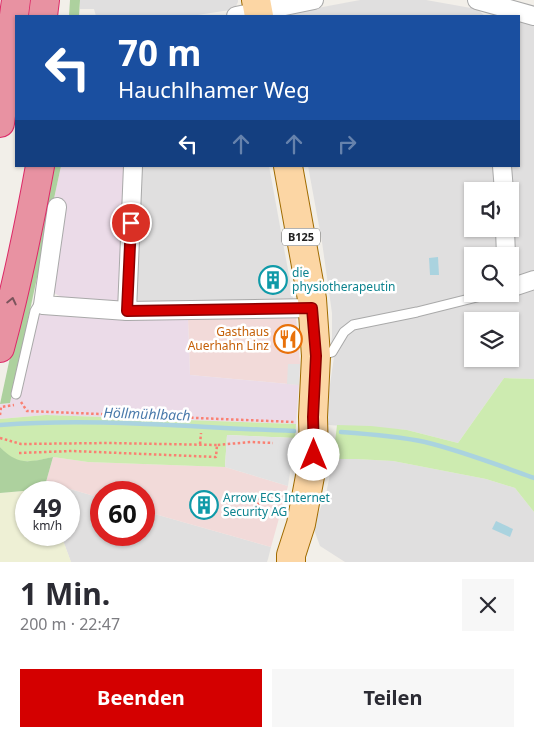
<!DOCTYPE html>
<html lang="de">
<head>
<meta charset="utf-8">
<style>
	body { margin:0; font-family:"Noto Sans",sans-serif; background:#f7f7f7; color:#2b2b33; height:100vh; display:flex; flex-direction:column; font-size:19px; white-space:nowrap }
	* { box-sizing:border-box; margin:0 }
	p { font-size:16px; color:#7c7c81 }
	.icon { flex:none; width:28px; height:28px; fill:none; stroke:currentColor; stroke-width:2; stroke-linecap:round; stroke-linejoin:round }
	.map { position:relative; height:562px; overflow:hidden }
	.details { display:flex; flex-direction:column; background:#fff; flex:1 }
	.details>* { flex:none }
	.hud { position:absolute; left:15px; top:15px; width:505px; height:152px; border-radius:0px; box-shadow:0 1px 4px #0004; background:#1a4fa0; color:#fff; overflow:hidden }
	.buttons { position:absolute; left:464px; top:182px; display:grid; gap:10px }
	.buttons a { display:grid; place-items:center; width:55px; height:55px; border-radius:0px; background:#fff; box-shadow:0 1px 4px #0004; font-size:25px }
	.speed { position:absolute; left:15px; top:481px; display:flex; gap:10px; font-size:25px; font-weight:700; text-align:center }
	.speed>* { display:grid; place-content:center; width:65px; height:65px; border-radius:50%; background:#fff; box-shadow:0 1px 4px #0004; line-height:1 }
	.speed small { font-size:12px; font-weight:400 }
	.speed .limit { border:8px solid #d22; background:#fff; color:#111 }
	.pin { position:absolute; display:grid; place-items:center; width:42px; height:42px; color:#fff; margin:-21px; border:2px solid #fff; border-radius:50%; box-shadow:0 1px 5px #0007 }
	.me { position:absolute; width:55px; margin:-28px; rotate:0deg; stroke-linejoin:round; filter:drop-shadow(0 0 4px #0008) }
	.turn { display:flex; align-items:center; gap:18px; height:105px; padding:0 20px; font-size:22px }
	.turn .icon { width:65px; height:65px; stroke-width:2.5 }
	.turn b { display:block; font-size:35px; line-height:42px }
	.lanes { display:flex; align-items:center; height:48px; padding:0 20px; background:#0003; justify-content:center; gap:25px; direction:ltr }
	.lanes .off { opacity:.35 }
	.round { display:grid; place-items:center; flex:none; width:52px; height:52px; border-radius:0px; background:#f7f7f7 }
	.headline { display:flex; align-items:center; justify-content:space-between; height:85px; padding:0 20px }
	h1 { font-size:30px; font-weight:700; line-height:38px }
	.cta { display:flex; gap:10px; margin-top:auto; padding:10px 20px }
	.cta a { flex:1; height:58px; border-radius:0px; background:#d40000; color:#fff; font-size:20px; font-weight:700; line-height:58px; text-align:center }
	.cta a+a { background:#f7f7f7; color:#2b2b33 }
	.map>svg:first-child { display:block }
</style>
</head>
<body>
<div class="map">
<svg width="534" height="562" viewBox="0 0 534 562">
	<rect width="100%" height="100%" fill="#f2efe9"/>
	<g fill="#e0dfdf" fill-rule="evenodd">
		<path d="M80 0H238V2L236 6 230 10 191 16H96L94 9H80Z"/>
		<path d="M360 0H426L471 8 478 10 485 16H289L296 12Z"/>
		<path d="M519 18 534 23V274L526 276 515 272 512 268 509 166H519Z"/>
		<path d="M140 166H269L294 303H139L135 295Z"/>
		<path d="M308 166H496L497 191H472V229H498L499 256H472V294L353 322 330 350 332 337V313L322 242Z"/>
		<path d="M534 284V379L504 378 458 443 407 430 328 425 326 412 334 357 346 335 356 328 501 294H510ZM472 321H510V359H472Z"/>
		<path d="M333 459H356L393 461 486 479 515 488 534 512V562H345L320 546 313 527 326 494Z"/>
		<path d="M46 482 101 498V535H144V511L271 547 268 559 267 562H71L61 535H69V492H45Z"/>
	</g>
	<g fill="#f2dad9">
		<path d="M296 316 300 363 299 385 190 375 188 319Z"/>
		<path d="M53 457 88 462 225 467 288 486 271 547 144 511V492H101V498L46 482Z"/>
	</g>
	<g fill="#ebdbe8">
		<path d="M61 166H128L120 298 116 302 65 299 54 293 53 277 63 201 54 199Z"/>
		<path d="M32 305 43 313 145 320 188 319 190 375 299 385 296 424 46 415 0 419V404L10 403Z"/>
	</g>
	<path fill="#eef0d5" d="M23 491 30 492H26V535H61L71 562H0V493Z"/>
	<g fill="#cdebb0">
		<path d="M504 378 534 379V512L515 488 486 479 393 461 356 459H333L337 425 371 426 407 430 458 443Z"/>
		<path d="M46 415 296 424 295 438 227 435 225 467 88 462 53 457 35 461H20L10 458 0 447V419Z"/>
	</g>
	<g fill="#add19e">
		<path d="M70 0H80L79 16H69Z"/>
		<path d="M51 166H61L10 403 0 404Z"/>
		<path d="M0 447C18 466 29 462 53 457L46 482 45 492 23 491 0 493Z"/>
	</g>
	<g fill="#e2e2e2">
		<path d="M288 364H300L299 385 287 384Z"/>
		<path d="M227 435 295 438 288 486 225 467Z"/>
	</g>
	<g fill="#aad3df">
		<path d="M438 257 439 275H430L429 258Z"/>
		<path d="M496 521 513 529 510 537 492 529Z"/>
	</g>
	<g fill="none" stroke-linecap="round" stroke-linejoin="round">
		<g stroke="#aad3df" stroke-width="4.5">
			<path d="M0 425C98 417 196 428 294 431"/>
			<path d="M341 432C369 434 397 436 425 442 462 451 498 465 534 478"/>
		</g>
		<defs>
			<g id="lane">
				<path d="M318 356 332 352 344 332 353 325 417 312 489 294"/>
				<path d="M16 394 35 311 38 306 43 305"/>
			</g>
			<g id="street">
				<path d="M477 0 534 16"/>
				<path d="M236 16 314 0"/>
				<path d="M133 166 127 311 313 308"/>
				<path d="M502 166 504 191"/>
				<path d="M57 207 43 305 127 311"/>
				<path d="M505 229 506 256"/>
				<path d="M510 288 534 280"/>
			</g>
			<g id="primary">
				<path d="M256 0 259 16"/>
				<path d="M288 166 312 299 316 356 313 417 314 455 301 524 291 555V562"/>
			</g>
			<g id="highway">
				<path d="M43 16 45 0"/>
				<path d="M0 123 16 0"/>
				<path d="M0 348C16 288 29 227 40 166"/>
			</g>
		</defs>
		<use href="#lane" stroke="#a9a9a9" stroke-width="11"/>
		<use href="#street" stroke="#a9a9a9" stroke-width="20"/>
		<use href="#primary" stroke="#a06b00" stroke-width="30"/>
		<use href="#highway" stroke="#dc2a67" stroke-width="30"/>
		<g stroke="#fa8072" stroke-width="2.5" stroke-dasharray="2.5 2.5" stroke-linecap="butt">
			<path d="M21 402 27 411 294 422"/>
			<path d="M0 415 1 407 14 405"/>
			<path d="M0 438 21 444 108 443 217 445"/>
			<path d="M200 444 201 433"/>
			<path d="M19 453 72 451 216 457 217 445 251 442 273 443"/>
			<path d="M258 505 262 492"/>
		</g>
		<use href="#lane" stroke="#fff" stroke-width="9"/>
		<use href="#street" stroke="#fff" stroke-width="18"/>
		<use href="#primary" stroke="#fcd6a4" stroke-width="28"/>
		<use href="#highway" stroke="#e892a2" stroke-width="28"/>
	</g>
	<defs><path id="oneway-chevron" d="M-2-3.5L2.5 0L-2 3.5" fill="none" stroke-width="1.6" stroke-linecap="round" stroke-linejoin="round" transform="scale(1.25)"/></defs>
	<use stroke="#7b545c" href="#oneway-chevron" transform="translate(12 301) rotate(-77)"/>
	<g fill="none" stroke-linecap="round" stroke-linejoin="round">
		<defs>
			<path id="route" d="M131 223 127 311 312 308 316 356 313 417 314 455"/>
		</defs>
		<use href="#route" stroke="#8a0000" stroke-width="12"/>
		<use href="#route" stroke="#d40000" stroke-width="9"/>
	</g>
	<defs>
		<symbol id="building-ring" viewBox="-11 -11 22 22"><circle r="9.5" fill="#fff" stroke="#0f9aa8" stroke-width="1.5"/><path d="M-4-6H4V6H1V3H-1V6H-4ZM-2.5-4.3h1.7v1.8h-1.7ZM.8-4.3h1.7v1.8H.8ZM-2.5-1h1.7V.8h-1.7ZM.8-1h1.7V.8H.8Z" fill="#0f9aa8"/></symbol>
		<symbol id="restaurant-ring" viewBox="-11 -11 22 22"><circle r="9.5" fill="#fff" stroke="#e8710a" stroke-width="1.5"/><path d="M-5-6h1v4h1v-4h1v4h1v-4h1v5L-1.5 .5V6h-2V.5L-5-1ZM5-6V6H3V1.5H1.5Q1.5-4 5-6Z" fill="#e8710a"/></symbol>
	</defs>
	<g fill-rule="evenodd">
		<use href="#building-ring" x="257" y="264" width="32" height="32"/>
		<use href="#restaurant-ring" x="272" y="323" width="32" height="32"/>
		<use href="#building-ring" x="188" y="489" width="32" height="32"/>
	</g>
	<g text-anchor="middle" stroke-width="5" stroke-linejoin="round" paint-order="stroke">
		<rect fill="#fff" stroke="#646464" stroke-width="1" x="282" y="228.5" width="38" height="17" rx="4"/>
		<g font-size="11" font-weight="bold" fill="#222">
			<text x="301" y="241">B125</text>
		</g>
		<g font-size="12" fill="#0d838f" stroke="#fff" text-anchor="start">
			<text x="292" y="277">die<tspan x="292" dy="14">physiotherapeutin</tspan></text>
			<text x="223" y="502">Arrow ECS Internet<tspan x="223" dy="14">Security AG</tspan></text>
		</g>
		<g font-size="12" fill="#c56008" stroke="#fff" text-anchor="end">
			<text x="269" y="336">Gasthaus<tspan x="269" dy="14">Auerhahn Linz</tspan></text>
		</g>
		<g font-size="14" font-style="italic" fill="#4a7aab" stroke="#fff">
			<text transform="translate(147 414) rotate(2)" y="5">Höllmühlbach</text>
		</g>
	</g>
</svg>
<div class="buttons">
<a><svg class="icon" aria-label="sound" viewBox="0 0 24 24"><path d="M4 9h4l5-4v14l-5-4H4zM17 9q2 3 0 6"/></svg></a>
<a><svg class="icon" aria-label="search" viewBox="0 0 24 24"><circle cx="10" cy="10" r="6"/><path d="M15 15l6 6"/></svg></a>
<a><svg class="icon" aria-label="layers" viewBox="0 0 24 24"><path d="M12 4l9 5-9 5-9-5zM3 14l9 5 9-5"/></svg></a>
</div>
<div class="speed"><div>49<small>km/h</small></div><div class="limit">60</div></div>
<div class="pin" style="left:131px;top:223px;background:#d93025"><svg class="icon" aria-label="arrive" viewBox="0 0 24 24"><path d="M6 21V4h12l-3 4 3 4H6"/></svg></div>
<svg class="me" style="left:314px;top:455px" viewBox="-20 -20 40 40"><circle r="19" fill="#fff"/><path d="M0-13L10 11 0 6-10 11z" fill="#d40000"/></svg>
<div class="hud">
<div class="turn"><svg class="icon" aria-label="left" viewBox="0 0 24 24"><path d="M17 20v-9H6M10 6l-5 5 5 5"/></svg><div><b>70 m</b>Hauchlhamer Weg</div></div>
<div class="lanes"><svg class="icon" aria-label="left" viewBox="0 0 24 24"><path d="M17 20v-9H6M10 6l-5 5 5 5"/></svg><svg class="icon off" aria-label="ahead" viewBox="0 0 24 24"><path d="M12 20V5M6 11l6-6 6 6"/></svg><svg class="icon off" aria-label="ahead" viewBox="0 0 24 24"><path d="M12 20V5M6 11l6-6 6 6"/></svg><svg class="icon off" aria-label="right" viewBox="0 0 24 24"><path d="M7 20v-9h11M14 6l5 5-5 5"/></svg></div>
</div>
</div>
<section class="details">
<div class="headline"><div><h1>1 Min.</h1><p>200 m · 22:47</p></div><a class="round"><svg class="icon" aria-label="close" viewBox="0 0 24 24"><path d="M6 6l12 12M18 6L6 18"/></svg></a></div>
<div class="cta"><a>Beenden</a><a>Teilen</a></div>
</section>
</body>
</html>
